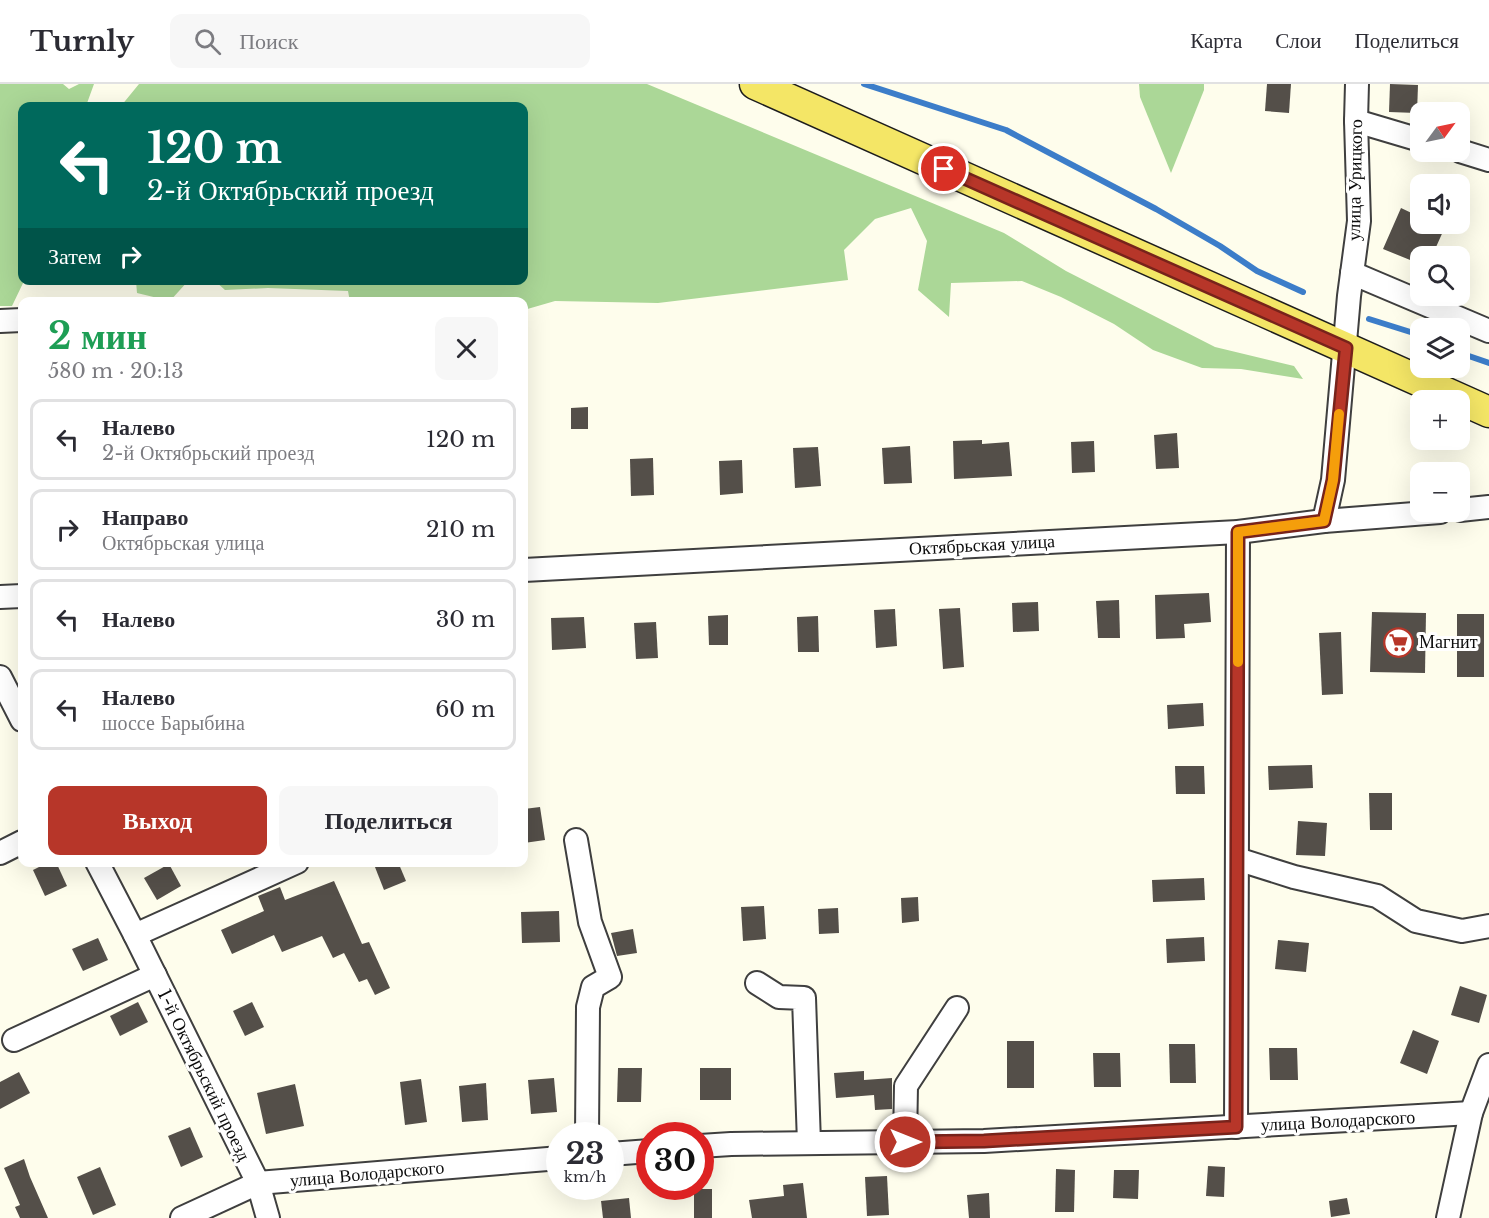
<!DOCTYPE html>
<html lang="ru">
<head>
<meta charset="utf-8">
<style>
	body { margin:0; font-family:"Libre Baskerville",serif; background:#f7f7f7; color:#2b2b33; height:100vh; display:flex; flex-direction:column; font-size:22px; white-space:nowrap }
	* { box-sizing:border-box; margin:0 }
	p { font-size:20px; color:#7c7c81 }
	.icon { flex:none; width:33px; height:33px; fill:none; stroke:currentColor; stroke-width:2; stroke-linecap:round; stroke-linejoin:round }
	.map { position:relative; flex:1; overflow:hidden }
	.panel { position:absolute; left:18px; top:213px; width:510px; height:570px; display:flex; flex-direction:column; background:#fff; border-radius:12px; box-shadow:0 6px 24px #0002 }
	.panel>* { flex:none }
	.banner { position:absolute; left:18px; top:18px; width:510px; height:183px; border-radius:12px; box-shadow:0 6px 24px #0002; background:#00695c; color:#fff; overflow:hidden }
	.needle { width:39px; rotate:57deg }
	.controls { position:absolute; left:1410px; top:18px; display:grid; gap:12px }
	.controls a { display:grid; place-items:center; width:60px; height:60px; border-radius:12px; background:#fff; box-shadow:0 6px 24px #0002; font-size:30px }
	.speed { position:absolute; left:546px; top:1038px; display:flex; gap:12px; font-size:30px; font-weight:700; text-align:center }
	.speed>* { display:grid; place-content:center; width:78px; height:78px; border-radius:50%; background:#fff; box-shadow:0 6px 24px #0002; line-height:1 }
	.speed small { font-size:15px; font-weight:400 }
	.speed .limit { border:9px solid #d22; background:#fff; color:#111 }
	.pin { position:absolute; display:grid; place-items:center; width:51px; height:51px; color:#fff; margin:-26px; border:3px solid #fff; border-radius:50%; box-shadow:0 2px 6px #0007 }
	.me { position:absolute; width:66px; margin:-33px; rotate:90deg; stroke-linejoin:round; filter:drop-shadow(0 0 4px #0008) }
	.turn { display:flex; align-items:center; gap:21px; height:126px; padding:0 30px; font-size:27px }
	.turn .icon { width:78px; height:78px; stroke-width:2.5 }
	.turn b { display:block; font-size:42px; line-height:51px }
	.then { display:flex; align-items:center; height:57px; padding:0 30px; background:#0003; gap:12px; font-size:22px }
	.round { display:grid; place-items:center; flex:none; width:63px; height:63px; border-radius:12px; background:#f7f7f7 }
	.summary { display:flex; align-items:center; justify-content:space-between; height:102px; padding:0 30px }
	h1 { font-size:36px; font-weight:800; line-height:45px; color:#1e9e55 }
	.primary-button { display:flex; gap:12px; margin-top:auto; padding:12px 30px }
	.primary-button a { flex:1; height:69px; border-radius:12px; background:#b73629; color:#fff; font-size:24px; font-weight:800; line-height:69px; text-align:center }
	.primary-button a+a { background:#f7f7f7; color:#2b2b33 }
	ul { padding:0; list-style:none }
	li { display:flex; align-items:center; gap:18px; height:81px; margin:0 12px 9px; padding:0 18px; border:3px solid #e1e1e2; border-radius:12px }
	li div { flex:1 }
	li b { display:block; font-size:22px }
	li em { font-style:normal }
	header { display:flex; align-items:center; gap:36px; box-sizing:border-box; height:84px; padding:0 30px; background:#fff; border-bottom:2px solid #e1e1e2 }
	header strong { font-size:28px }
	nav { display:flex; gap:33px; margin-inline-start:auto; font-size:21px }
	.search { width:420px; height:54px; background:#f7f7f7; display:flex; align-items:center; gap:15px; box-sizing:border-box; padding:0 21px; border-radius:12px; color:#7c7c81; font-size:22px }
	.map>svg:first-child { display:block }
</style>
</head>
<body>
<header>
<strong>Turnly</strong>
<div class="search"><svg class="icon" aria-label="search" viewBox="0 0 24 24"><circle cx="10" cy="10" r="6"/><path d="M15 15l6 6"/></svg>Поиск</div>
<nav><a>Карта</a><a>Слои</a><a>Поделиться</a></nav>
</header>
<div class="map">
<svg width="1489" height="1134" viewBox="0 0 1489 1134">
	<rect width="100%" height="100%" fill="#fefdec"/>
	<g fill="#abd797">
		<path d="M0 0H63L69 5 79 0H94L86 22H22L24 197 12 222H0Z"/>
		<path d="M139 0H647L1004 149 1066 187 1215 263 1294 282 1303 295 1241 285 1202 284 1153 266 1114 240 1061 213 1022 197 951 199 949 233 918 206 927 157 911 124 875 135 844 166 848 196 658 219 555 217 524 226V218H350L348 207 268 204 225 206 215 197 524 196V22H121Z"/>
		<path d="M1139 0H1204V6L1171 89 1140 13Z"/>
		<path d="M136 197V196L188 197 170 217 137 209Z"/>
	</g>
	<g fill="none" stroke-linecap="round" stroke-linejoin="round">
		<g stroke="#3c7dc9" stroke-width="6">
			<path d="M864 0 1006 46 1156 125 1220 162 1257 187 1303 208"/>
			<path d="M1369 235 1420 251"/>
			<path d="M1460 267 1463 270 1489 279"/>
		</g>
	</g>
	<g fill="#544f49">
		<path d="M1267 0H1291L1289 29 1265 27Z"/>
		<path d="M1390 0 1418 1 1417 29 1389 28Z"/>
		<path d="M1401 124 1420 133V140H1437L1445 143 1432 172H1420V180L1383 165Z"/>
		<path d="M588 323V345H571V324Z"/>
		<path d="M1177 349 1179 384 1156 385 1154 351Z"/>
		<path d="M982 356V360L1009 358 1012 392 954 395 953 357Z"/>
		<path d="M1094 357 1095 388 1072 389 1071 358Z"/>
		<path d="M910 362 912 399 884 400 882 364Z"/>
		<path d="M818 363 821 402 795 404 793 364Z"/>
		<path d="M653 374 654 411 631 412 630 375Z"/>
		<path d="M742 376 743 409 720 411 719 377Z"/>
		<path d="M1209 509 1211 538 1184 540 1185 554 1156 555 1155 511Z"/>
		<path d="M1119 516 1120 554H1098L1096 517Z"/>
		<path d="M1038 518 1039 547 1013 548 1012 519Z"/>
		<path d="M960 524 964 583 943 585 939 525Z"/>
		<path d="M895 525 897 562 876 564 874 526Z"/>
		<path d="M1372 528 1426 529 1425 589 1370 588Z"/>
		<rect x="1457" y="530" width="27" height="63"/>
		<path d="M728 531V561H709L708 532Z"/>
		<path d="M818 532 819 568H798L797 533Z"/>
		<path d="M584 533 586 564 552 566 551 534Z"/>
		<path d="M656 538 658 574 636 575 634 539Z"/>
		<path d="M1341 548 1343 610 1322 611 1319 549Z"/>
		<path d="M1203 619 1204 642 1168 645 1167 621Z"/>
		<path d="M1312 681 1313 704 1269 706 1268 682Z"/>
		<path d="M1175 682H1204L1205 710H1176Z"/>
		<path d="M1369 709H1392V746H1370Z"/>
		<path d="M540 723 545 756 524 759V725Z"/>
		<path d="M1298 737 1327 739 1325 772 1296 771Z"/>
		<path d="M49 778H56L67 802 45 812 33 786Z"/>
		<path d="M373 778H398L406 797 384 806Z"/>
		<path d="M169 780 181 802 157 816 144 794Z"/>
		<path d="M1204 794 1205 816 1153 818 1152 796Z"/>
		<path d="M334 797 362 860 369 858 390 904 375 911 367 895 359 898 344 869 333 874 322 852 282 868 274 851 232 870 221 846 264 827 258 812 280 803 285 816Z"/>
		<path d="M918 813 919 837 902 839 901 814Z"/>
		<path d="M764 822 766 855 743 857 741 823Z"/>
		<path d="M838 824 839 849 819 850 818 825Z"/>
		<path d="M559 827 560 858 522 859 521 828Z"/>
		<path d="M633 845 637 869 617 872 611 849Z"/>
		<path d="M1204 853 1205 877 1167 879 1166 855Z"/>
		<path d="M98 854 108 876 83 887 72 865Z"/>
		<path d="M1278 856 1309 859 1306 888 1275 885Z"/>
		<path d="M1460 902 1487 911 1479 939 1451 931Z"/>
		<path d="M138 918 148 938 120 952 110 932Z"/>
		<path d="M252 918 264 943 245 952 233 927Z"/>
		<path d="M1413 946 1439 957 1427 990 1400 979Z"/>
		<rect x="1007" y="957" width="27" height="47"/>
		<path d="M1169 960H1195L1196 999H1170Z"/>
		<path d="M1269 964H1297L1298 996H1270Z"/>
		<path d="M1093 969H1120L1121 1003H1094Z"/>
		<path d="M618 984H642L641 1018H617Z"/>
		<rect x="700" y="984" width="31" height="32"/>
		<path d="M864 987V996L892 994V1025L875 1026 874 1011 836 1014 834 989Z"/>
		<path d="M19 988 30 1009 0 1025V998Z"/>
		<path d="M554 994 557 1028 531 1030 528 996Z"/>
		<path d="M421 995 427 1038 405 1041 400 998Z"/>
		<path d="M486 999 488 1036 462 1038 459 1002Z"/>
		<path d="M295 1000 304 1042 266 1050 257 1009Z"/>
		<path d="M190 1043 203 1073 181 1083 168 1052Z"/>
		<path d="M24 1075 30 1093 48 1134H20L15 1123 20 1121 4 1084Z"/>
		<path d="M1208 1082 1225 1083 1224 1113 1206 1112Z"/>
		<path d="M100 1083 116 1121 93 1131 77 1093Z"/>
		<path d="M1056 1085 1075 1086 1074 1128H1055Z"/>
		<path d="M1114 1086H1139L1138 1115 1113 1114Z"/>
		<path d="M887 1092 889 1131 867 1132 865 1093Z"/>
		<path d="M803 1099 807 1134H752L749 1116 784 1112 783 1101Z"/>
		<rect x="694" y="1105" width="18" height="29"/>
		<path d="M989 1109 990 1134H969L967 1111Z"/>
		<path d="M629 1114 631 1134H603L601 1117Z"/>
		<path d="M1347 1114 1350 1130 1331 1133 1329 1117Z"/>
	</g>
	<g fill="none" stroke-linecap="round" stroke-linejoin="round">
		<defs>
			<g id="minor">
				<path d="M1356 37 1420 56"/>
				<path d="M1460 67 1489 76"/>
				<path d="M1352 189 1489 247"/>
				<path d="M0 237 22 236"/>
				<path d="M1460 426 1489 423"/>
				<path d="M1324 437 1333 396 1349 212 1359 137 1356 37 1357 0"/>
				<path d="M524 486 1238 448 1324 437 1440 428"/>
				<path d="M0 513 22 512"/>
				<path d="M0 593 22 636"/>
				<path d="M576 756 590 838 610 893 593 903 588 923 587 1052"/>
				<path d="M0 769 22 758"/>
				<path d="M1237 775 1294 793 1377 812 1416 837 1462 847 1489 842"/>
				<path d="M97 778 135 851 258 1099 268 1134"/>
				<path d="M135 851 297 778"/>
				<path d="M757 899 779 913 804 914 809 1059"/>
				<path d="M14 956 155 891"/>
				<path d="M1236 1043 1238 448"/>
				<path d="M905 1058 906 1002 957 924"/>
				<path d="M700 1062 731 1060 984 1057 1471 1029"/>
				<path d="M610 1070 650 1067"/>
				<path d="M182 1134 258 1099 560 1074"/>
				<path d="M1448 1134 1471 1029 1489 981"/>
			</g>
			<path id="major" d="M755 0 1489 328"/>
		</defs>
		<use href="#minor" stroke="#3f3f3f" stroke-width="26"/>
		<use href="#major" stroke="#1d1d1d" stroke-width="33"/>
		<use href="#minor" stroke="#fff" stroke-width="22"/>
		<use href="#major" stroke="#f4e666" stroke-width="30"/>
	</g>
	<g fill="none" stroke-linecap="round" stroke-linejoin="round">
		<defs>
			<path id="route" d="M905 1058 984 1057 1236 1043 1238 448 1324 437 1333 396 1346 264 944 85"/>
		</defs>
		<use href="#route" stroke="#77231b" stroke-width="15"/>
		<use href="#route" stroke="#b73629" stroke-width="10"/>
		<path stroke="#f59e0b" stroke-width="10" d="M1238 578V448L1324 437 1333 396 1339 330"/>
	</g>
	<defs>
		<symbol id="supermarket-ring" viewBox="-11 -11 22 22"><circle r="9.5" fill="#fff" stroke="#b73629" stroke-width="1.5"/><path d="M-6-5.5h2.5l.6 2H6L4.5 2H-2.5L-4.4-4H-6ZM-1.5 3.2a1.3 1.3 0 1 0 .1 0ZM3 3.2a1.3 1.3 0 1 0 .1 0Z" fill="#b73629"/></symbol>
	</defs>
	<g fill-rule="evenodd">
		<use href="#supermarket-ring" x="1382" y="542" width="33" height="33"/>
	</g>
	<g text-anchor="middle" stroke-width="6" stroke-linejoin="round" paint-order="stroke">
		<g font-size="18" fill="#0c0c0c" stroke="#fff">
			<text transform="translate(1355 96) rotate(-89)" y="6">улица Урицкого</text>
			<text transform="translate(982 461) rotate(-3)" y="6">Октябрьская улица</text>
			<text transform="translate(204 991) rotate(64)" y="6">1-й Октябрьский проезд</text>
			<text transform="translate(1338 1037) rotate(-3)" y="6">улица Володарского</text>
			<text transform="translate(367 1090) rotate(-5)" y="6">улица Володарского</text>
		</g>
		<g font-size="18" fill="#0c0c0c" stroke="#fff" text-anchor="start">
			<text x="1419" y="564">Магнит</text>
		</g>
	</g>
</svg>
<div class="controls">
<a><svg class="needle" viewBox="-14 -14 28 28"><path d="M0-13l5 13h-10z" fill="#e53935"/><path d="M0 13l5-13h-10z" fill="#7c7c81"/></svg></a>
<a><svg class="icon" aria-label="sound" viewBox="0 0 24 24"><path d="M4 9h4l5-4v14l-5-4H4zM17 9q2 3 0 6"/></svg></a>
<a><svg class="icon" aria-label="search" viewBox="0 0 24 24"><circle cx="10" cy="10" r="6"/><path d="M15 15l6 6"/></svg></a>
<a><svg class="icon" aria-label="layers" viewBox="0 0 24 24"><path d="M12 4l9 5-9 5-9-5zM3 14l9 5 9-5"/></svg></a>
<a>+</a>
<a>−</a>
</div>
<div class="speed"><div>23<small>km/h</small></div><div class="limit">30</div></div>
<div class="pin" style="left:944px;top:85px;background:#d93025"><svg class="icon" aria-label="arrive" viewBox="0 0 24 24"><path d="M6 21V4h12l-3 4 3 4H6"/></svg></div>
<svg class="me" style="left:905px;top:1058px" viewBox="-20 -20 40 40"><circle r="17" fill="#b73629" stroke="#fff" stroke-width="3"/><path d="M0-11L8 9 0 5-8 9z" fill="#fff"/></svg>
<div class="banner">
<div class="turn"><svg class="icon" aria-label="left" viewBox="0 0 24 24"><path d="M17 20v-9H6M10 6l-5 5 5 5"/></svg><div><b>120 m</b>2-й Октябрьский проезд</div></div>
<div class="then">Затем<svg class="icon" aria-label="right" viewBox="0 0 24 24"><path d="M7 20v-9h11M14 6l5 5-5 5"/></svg></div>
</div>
<section class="panel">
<div class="summary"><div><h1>2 мин</h1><p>580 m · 20:13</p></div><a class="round"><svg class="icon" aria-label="close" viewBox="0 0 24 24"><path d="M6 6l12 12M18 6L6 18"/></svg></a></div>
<ul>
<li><svg class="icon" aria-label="left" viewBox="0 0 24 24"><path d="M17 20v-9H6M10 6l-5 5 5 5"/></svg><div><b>Налево</b><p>2-й Октябрьский проезд</p></div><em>120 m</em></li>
<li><svg class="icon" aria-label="right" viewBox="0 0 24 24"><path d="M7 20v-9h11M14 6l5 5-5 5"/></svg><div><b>Направо</b><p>Октябрьская улица</p></div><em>210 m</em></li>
<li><svg class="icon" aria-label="left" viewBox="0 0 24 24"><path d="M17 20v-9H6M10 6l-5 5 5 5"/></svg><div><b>Налево</b></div><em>30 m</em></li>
<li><svg class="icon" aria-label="left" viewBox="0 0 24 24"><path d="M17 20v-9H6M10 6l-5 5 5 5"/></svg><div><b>Налево</b><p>шоссе Барыбина</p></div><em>60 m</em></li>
</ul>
<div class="primary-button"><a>Выход</a><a>Поделиться</a></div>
</section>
</div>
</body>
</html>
